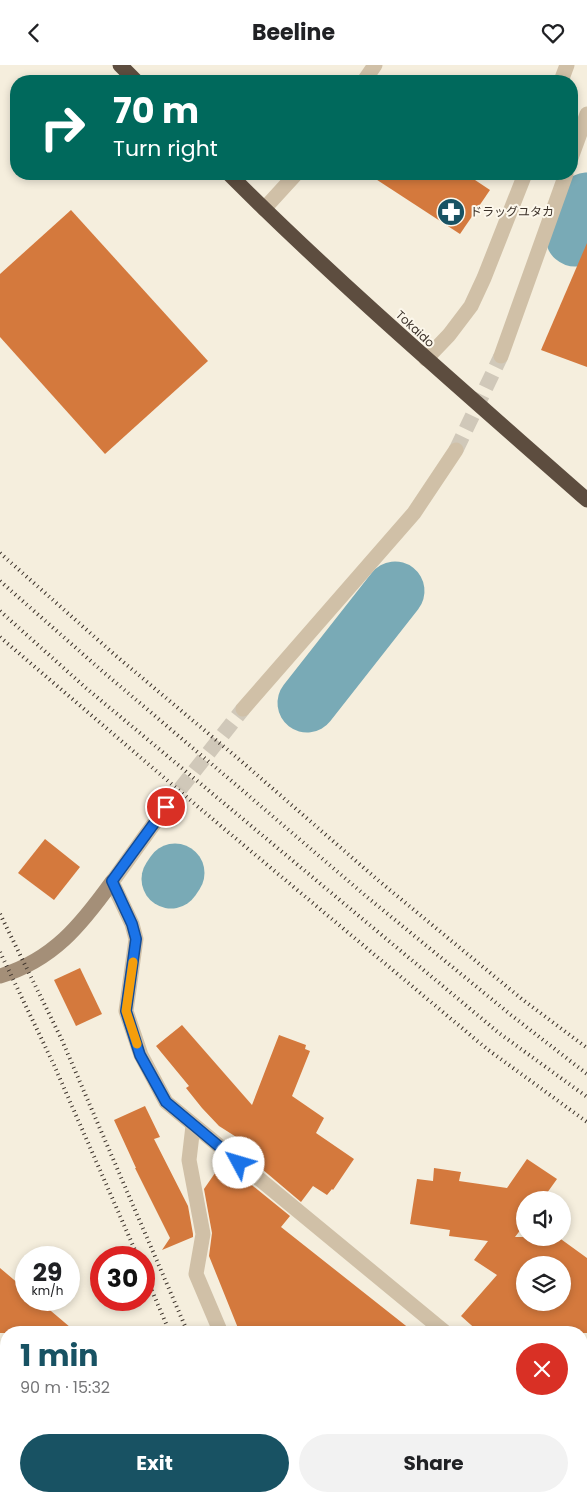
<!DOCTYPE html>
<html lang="en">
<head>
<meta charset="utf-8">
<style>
	body { margin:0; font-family:Poppins,"Noto Sans JP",sans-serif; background:#f2f2f2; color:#202124; height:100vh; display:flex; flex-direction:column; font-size:19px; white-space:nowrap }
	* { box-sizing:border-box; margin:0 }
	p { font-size:16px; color:#757577 }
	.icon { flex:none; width:28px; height:28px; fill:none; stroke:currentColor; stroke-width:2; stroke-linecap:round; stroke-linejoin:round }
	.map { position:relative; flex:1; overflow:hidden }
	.panel { position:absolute; left:0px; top:1261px; width:588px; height:176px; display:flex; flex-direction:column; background:#fff; border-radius:20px 20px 0 0; box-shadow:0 2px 8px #0003 }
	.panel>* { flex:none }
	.banner { position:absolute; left:10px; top:10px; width:568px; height:105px; border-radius:20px; box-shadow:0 2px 8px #0003; background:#00695c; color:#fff; overflow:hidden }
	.fabs { position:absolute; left:516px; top:1126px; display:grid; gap:10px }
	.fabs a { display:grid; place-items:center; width:55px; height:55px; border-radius:50%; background:#fff; box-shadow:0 2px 8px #0003; font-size:25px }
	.speed { position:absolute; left:15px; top:1181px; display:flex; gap:10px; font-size:25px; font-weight:700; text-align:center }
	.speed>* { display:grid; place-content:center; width:65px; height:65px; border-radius:50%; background:#fff; box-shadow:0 2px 8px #0003; line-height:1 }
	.speed small { font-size:12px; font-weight:400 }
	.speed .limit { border:8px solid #d22; background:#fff; color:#111 }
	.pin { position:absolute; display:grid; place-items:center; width:42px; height:42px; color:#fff; margin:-21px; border:2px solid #fff; border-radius:50%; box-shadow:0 1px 5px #0007 }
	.me { position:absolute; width:55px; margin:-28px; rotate:309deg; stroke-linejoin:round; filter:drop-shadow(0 0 4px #0008) }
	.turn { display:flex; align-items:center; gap:18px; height:105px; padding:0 20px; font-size:22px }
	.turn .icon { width:65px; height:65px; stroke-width:2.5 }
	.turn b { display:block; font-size:35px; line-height:42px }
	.round { display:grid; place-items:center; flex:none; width:52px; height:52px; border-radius:26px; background:#f2f2f2 }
	.head { display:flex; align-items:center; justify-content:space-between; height:85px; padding:0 20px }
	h1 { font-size:30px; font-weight:700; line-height:38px; color:#185263 }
	.cta { display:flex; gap:10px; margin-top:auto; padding:10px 20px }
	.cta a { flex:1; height:58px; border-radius:30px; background:#185263; color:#fff; font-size:20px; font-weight:700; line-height:58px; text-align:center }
	.cta a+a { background:#f2f2f2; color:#202124 }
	header { display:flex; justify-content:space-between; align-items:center; height:65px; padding:0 20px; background:#fff; font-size:22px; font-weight:700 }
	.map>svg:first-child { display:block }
</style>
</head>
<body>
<header><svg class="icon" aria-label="back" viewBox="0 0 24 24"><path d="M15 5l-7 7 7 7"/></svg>Beeline<svg class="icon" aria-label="heart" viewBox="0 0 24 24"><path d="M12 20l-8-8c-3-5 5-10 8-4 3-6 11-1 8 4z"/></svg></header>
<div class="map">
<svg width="587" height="1437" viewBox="0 0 587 1437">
	<rect width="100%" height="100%" fill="#f5eedd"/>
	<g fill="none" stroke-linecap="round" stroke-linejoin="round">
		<g stroke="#79aab6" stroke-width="59">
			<path d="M575 172 587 137"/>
			<path d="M307 638 395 526"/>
			<path d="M171 814 175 808"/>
		</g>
	</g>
	<g fill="#d4793d" fill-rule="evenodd">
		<path d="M368 109H466L490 125 460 169Z"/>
		<path d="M71 145 208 296 105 389 0 272V209Z"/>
		<path d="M587 178V302L541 285Z"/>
		<path d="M45 774 80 802 54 835 18 808Z"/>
		<path d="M80 903 102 949 76 961 54 915Z"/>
		<path d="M182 960 252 1040 279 970 306 980 305 984 310 986 292 1031 324 1053 316 1068 354 1094 333 1125 332 1124 327 1130 313 1121 301 1137 243 1088 252 1082 219 1061 202 1043 186 1023 189 1021 156 981Z"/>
		<path d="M145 1041 160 1072 154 1074 188 1141 193 1169V1172L162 1185 170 1173 135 1103H136L114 1055Z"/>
		<path d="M527 1094 557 1114 542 1135H525V1159L515 1172H558L587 1193V1268H480L461 1251 497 1210 474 1195 488 1176 449 1171 450 1165 410 1159 417 1114 433 1116 434 1103 461 1107 459 1116 507 1123ZM525 1200H562V1238H525Z"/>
		<path d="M227 1100 290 1151 281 1162 415 1268H240L209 1191 212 1168 204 1124 215 1108Z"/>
		<path d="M0 1203 26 1225V1235H38L77 1268H0Z"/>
	</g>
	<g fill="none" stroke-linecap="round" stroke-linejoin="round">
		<g stroke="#d0c8b9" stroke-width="15" stroke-dasharray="15 8" stroke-linecap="butt">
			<path d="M456 385 501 291"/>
			<path d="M166 742 243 644"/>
		</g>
		<g stroke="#d0c0a7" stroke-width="15">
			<path d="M364 16 375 0"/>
			<path d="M264 144 296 109"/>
		</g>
		<g stroke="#d0c0a7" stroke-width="15">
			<path d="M561 16 567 0"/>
			<path d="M571 93 587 49"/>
			<path d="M501 291 566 109"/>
			<path d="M426 294 449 270 471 241 484 213 525 109"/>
			<path d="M243 644 414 448 456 385"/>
			<path d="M166 742 112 817 132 859 136 874 126 946 141 990 166 1037 446 1268"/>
			<path d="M193 1061 189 1095 203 1169 196 1209 221 1268"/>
			<path d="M581 1380 587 1384"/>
		</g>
		<g stroke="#a48f78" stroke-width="15">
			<path d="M0 911C53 895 81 860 112 817"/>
			<path d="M0 1314 6 1319"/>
			<path d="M81 1437V1431"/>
		</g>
		<g stroke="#5d4d3f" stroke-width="15">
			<path d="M120 0 136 16"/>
			<path d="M229 109C343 223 466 328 587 435"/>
		</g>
		<g stroke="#3b3129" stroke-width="4" stroke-dasharray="1 4" stroke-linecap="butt">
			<path d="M0 488 115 590 241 696 379 816 523 935 587 983"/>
			<path d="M0 516 101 605 228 713 367 832 511 950 587 1009"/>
			<path d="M0 546 86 623 499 968 587 1032"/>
			<path d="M0 572 203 746 487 984 587 1057"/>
			<path d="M0 849 61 973 188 1268"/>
			<path d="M0 887 54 1000 138 1192"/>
			<path d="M144 1207 170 1268"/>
			<path d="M239 1431 241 1437"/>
			<path d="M259 1431 261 1437"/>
		</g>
	</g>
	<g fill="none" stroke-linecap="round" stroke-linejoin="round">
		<defs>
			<path id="route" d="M166 742 112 816 132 859 136 874 126 946 140 990 166 1037 239 1098"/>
		</defs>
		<use href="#route" stroke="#114b97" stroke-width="12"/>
		<use href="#route" stroke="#1a73e8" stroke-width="9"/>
		<path stroke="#f59e0b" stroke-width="9" d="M133 897 126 946 137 979"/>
	</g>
	<defs>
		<symbol id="pharmacy-disc" viewBox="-11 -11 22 22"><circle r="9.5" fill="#185263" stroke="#fcf7eb"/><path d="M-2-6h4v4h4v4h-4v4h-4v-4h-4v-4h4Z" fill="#fff"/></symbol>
	</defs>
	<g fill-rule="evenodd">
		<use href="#pharmacy-disc" x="435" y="131" width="32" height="32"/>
	</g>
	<g text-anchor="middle" stroke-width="4" stroke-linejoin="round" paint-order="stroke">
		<g font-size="12" fill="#3b3129" stroke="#fcf7eb" text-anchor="start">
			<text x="470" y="151">ドラッグユタカ</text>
		</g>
		<g font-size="12" fill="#3b3129" stroke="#fcf7eb">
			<text transform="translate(415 264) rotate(43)" y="4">Tokaido</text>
		</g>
	</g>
</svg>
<div class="fabs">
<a><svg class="icon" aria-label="sound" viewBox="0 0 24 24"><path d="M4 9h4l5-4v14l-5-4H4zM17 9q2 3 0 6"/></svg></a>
<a><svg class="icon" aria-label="layers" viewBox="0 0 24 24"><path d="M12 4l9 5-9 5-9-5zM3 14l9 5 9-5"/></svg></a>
</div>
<div class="speed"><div>29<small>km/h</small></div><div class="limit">30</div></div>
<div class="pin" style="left:166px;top:742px;background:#d93025"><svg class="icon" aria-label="arrive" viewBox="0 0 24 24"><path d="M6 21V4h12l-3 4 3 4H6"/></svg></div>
<svg class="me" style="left:239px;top:1098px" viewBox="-20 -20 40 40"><circle r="19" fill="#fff"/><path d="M0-13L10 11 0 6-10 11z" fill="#1a73e8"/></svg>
<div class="banner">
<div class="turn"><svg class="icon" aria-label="right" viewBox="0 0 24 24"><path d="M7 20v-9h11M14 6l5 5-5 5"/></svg><div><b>70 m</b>Turn right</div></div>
</div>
<section class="panel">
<div class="head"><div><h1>1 min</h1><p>90 m · 15:32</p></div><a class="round" style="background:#d93025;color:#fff"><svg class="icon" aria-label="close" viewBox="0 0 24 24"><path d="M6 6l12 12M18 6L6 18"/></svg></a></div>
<div class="cta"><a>Exit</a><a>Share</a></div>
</section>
</div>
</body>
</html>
